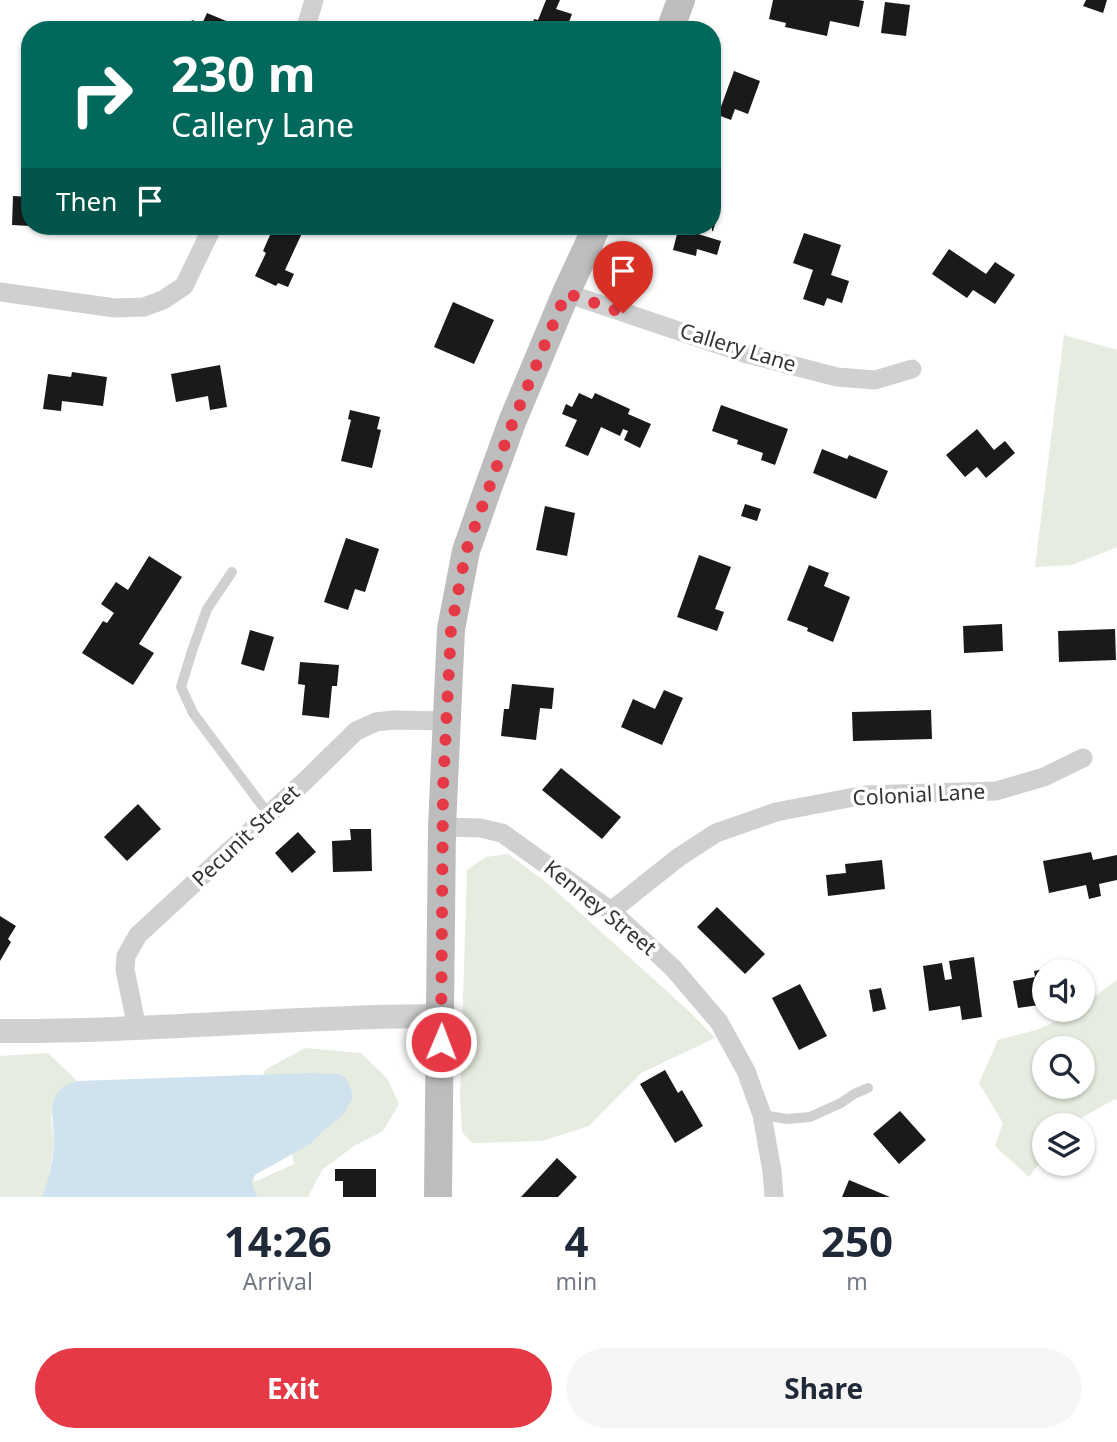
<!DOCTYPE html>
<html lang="en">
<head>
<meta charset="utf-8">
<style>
	body { margin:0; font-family:"Noto Sans",sans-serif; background:#f6f6f7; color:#1f2937; height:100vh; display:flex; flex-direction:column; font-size:26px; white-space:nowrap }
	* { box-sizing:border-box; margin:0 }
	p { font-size:23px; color:#747a83 }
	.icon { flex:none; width:38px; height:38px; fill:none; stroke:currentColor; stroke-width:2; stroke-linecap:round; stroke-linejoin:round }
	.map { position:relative; height:1197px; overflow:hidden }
	.drawer { display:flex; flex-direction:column; background:#fff; flex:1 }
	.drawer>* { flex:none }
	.banner { position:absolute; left:21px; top:21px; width:700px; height:214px; border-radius:28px; box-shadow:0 2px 5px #0004; background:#00695c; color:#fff; overflow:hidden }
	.buttons { position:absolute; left:1032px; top:959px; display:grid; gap:14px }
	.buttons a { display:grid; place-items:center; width:63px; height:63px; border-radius:50%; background:#fff; box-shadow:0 2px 5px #0004; font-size:35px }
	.pin { position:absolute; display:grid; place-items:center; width:60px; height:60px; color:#fff; margin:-72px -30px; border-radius:50% 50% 50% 0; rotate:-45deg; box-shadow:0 0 7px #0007 }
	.pin .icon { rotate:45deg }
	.me { position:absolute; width:77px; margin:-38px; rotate:1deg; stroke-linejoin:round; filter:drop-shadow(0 0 5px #0008) }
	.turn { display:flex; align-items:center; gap:24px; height:147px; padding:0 35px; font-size:32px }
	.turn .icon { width:91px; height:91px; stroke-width:2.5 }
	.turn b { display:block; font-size:49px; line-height:60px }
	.then { display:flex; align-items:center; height:66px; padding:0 35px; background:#0003; gap:14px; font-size:26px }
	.eta { display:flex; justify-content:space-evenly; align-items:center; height:119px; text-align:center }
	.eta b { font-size:42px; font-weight:700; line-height:49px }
	.button { display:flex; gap:14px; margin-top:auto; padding:14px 35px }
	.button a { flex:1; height:80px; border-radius:42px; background:#e63946; color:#fff; font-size:28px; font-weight:700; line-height:80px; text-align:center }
	.button a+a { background:#f6f6f7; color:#1f2937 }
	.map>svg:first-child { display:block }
</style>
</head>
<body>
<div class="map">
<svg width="1117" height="1197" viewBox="0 0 1117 1197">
	<rect width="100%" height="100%" fill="#fff"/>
	<g fill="#e6ecdf" fill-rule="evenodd">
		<path d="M1064 335 1117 350V547L1072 565 1035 567Z"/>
		<path d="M508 854 547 883 691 1013 715 1038 641 1073 589 1126 542 1141 472 1143 462 1132 460 1096 467 870 486 857Z"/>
		<path d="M1117 980V1100L1115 1099 1069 1125H1045V1156L1029 1177 995 1146 1003 1123 979 1083 998 1040 1036 1030 1071 1015 1077 1010H1083V1005ZM1045 1048H1083V1087H1045Z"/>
		<path d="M305 1048 361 1053 387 1078 399 1104 383 1131 354 1146 322 1170 308 1197H86L209 1183 257 1181 294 1164 288 1134 257 1091 265 1070Z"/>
		<path d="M48 1053 77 1081 70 1084 51 1117 54 1143 48 1183 42 1197H0V1056Z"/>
	</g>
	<path fill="#cfe2ee" d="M309 1073 339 1074 346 1078 352 1092V1100L342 1116 322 1132 310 1144 255 1175 252 1183 257 1197H42C49 1180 53 1160 54 1142 54 1117 43 1091 77 1081Z"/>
	<g fill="#1a1a1a">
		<path d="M546 0H560L556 9 572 14 566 30H530L534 19 538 20Z"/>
		<path d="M773 0H858L864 1 859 27 830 21 827 36 785 27 786 23 769 19Z"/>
		<path d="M1086 0H1107L1103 13 1083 6Z"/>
		<path d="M885 2 910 5 906 36 881 33Z"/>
		<path d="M207 13 231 23 228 30H188L192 20 202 24Z"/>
		<path d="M734 71 760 81 748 114 735 109 731 120 718 115Z"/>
		<path d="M13 196 30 197V226L12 225Z"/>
		<path d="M712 209 719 211 713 231H712Z"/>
		<path d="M274 226H293L303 231 285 270 294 274 288 287 278 283 276 286 255 276 266 253 263 251Z"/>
		<path d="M679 226H700L698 234 721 241 717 255 697 249 696 256 673 250Z"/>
		<path d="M804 233 841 245 831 275 849 281 842 303 827 298 824 306 803 299 813 270 793 263Z"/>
		<path d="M949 249 986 274 995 262 1015 275 995 304 973 290 967 298 932 274Z"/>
		<path d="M453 302 494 320 474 364 434 347Z"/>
		<path d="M220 365 227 407 210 410 208 396 176 402 171 374Z"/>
		<path d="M72 372 107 377 103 406 62 401 61 411 43 409 48 374 71 377Z"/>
		<path d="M579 393 592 399 595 393 630 409 628 414 651 424 640 448 624 440 628 431 623 429 620 436 601 427 588 456 565 446 577 420 562 414 566 404 572 407Z"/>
		<path d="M721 405 788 429 775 465 761 460 763 453 737 444 738 440 712 431Z"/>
		<path d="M350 410 380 417 377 429 381 430 372 468 341 461 351 420 348 419Z"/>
		<path d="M977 429 994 450 1005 441 1015 453 986 478 977 467 965 477 946 455Z"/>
		<path d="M822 449 847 459 849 455 888 471 876 499 813 473Z"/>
		<path d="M745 504 761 509 757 521 741 516Z"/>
		<path d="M545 506 575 513 567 556 536 550Z"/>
		<path d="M346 538 379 549 365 592 355 589 348 610 324 602Z"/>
		<path d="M699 555 731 567 715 609 724 612 717 631 677 617Z"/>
		<path d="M149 556 182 577 139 644 154 653 133 685 82 653 103 621 107 623 114 613 101 604 116 582 128 590Z"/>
		<path d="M809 565 829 573 824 586 850 597 833 642 807 631 808 628 787 620Z"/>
		<path d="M1002 624 1003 651 964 653 963 626Z"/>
		<path d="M1115 629 1116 660 1059 662 1058 631Z"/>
		<path d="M250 630 274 637 264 671 241 664Z"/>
		<path d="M300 662 339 665 337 686H332L329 718 302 715 305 685 298 684Z"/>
		<path d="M512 684 554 688 552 709 540 708 536 740 501 736 504 709H509Z"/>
		<path d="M664 690 683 698 662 745 621 727 633 699 655 709Z"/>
		<path d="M931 710 932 739 853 741 852 712Z"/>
		<path d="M561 768 621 817 602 839 542 790Z"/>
		<path d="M138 804 161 829 127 861 104 837Z"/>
		<path d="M350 829H371L372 871 333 872 332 841 351 840Z"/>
		<path d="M298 832 316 852 292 873 275 853Z"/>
		<path d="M1091 852 1093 860 1117 855V880L1099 884 1101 896 1089 899 1086 885 1049 893 1043 861Z"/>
		<path d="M882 860 885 889 828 896 826 875 846 873 845 864Z"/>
		<path d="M717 907 765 954 745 974 697 927Z"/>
		<path d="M0 916 16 926 8 939 11 942 0 961Z"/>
		<path d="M974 957 982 1017 962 1020 960 1006 929 1011 923 966 942 963 945 980 952 979 949 961Z"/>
		<path d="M1077 963 1079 971H1045V999L1039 1000V1005L1018 1008 1013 981 1035 977 1034 971Z"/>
		<path d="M800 984 827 1036 799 1050 772 998Z"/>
		<path d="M881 988 886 1009 873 1012 869 990Z"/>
		<path d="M665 1070 678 1093 682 1090 703 1126 675 1143 640 1084Z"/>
		<path d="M900 1111 926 1140 899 1164 873 1134Z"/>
		<path d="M557 1158 577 1177 558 1197H521Z"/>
		<path d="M335 1169H376V1197H343V1181H335Z"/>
		<path d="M849 1180 890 1197H842Z"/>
	</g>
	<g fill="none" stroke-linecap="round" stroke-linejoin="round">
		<g stroke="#d0d0d0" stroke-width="10">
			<path d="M232 572 207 609 192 651 181 687 193 713 269 815"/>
			<path d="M762 1115 787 1119 810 1117 841 1103 854 1094 868 1088"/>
		</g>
		<g stroke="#d0d0d0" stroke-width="19">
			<path d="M305 30 314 0"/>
			<path d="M0 292 115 308 144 307 163 300 184 286 213 226"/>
			<path d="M566 293 744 353 837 377 875 380 912 369"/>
			<path d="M442 827 480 828 502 833 611 911 673 968 719 1022 746 1071 762 1115 772 1171 774 1197"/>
			<path d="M611 911 679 857 716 833 776 812 865 795 996 791 1044 777 1083 758"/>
			<path d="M137 1028 125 970 126 956 138 935 305 781 356 731 376 722 393 720 446 721"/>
		</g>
		<path stroke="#d0d0d0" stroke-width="24" d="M0 1031C147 1032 294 1016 441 1016"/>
		<g stroke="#bdbdbd" stroke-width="28">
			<path d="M670 30 681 0"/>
			<path d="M438 1197 442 827 451 629 466 551 488 488 512 422 566 293 597 226"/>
		</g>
	</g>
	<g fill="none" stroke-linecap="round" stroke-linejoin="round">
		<path stroke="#e63946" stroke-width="12" stroke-dasharray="0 21.6" d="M441 1042 443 788 451 629 466 551 513 422 566 293 623 313"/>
	</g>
	<g text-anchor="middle" stroke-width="7" stroke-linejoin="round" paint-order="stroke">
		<g font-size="21" fill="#333" stroke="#fff">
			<text transform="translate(738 348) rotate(17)" y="7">Callery Lane</text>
			<text transform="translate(919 795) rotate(-3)" y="7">Colonial Lane</text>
			<text transform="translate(246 836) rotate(-43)" y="7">Pecunit Street</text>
			<text transform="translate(600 908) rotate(39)" y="7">Kenney Street</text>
		</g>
	</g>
</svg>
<div class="buttons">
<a><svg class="icon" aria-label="sound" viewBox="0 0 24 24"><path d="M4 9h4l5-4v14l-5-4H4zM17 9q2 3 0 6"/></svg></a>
<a><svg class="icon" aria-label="search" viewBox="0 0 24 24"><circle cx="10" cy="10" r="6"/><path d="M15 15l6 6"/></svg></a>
<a><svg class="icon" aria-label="layers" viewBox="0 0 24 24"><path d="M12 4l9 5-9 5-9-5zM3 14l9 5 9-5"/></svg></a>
</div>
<div class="pin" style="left:623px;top:313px;background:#d93025"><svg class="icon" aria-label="arrive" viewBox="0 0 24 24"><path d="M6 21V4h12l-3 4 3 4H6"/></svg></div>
<svg class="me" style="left:441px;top:1042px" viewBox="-20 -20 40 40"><circle r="17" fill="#e63946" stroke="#fff" stroke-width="3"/><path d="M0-11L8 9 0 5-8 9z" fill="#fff"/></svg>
<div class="banner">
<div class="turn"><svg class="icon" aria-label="right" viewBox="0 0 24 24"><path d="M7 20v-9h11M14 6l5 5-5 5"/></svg><div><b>230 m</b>Callery Lane</div></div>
<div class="then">Then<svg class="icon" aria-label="arrive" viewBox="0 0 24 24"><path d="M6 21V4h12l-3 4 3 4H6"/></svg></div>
</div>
</div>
<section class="drawer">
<div class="eta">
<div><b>14:26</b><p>Arrival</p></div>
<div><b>4</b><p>min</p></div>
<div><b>250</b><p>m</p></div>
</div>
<div class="button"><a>Exit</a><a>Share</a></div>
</section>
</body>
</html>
